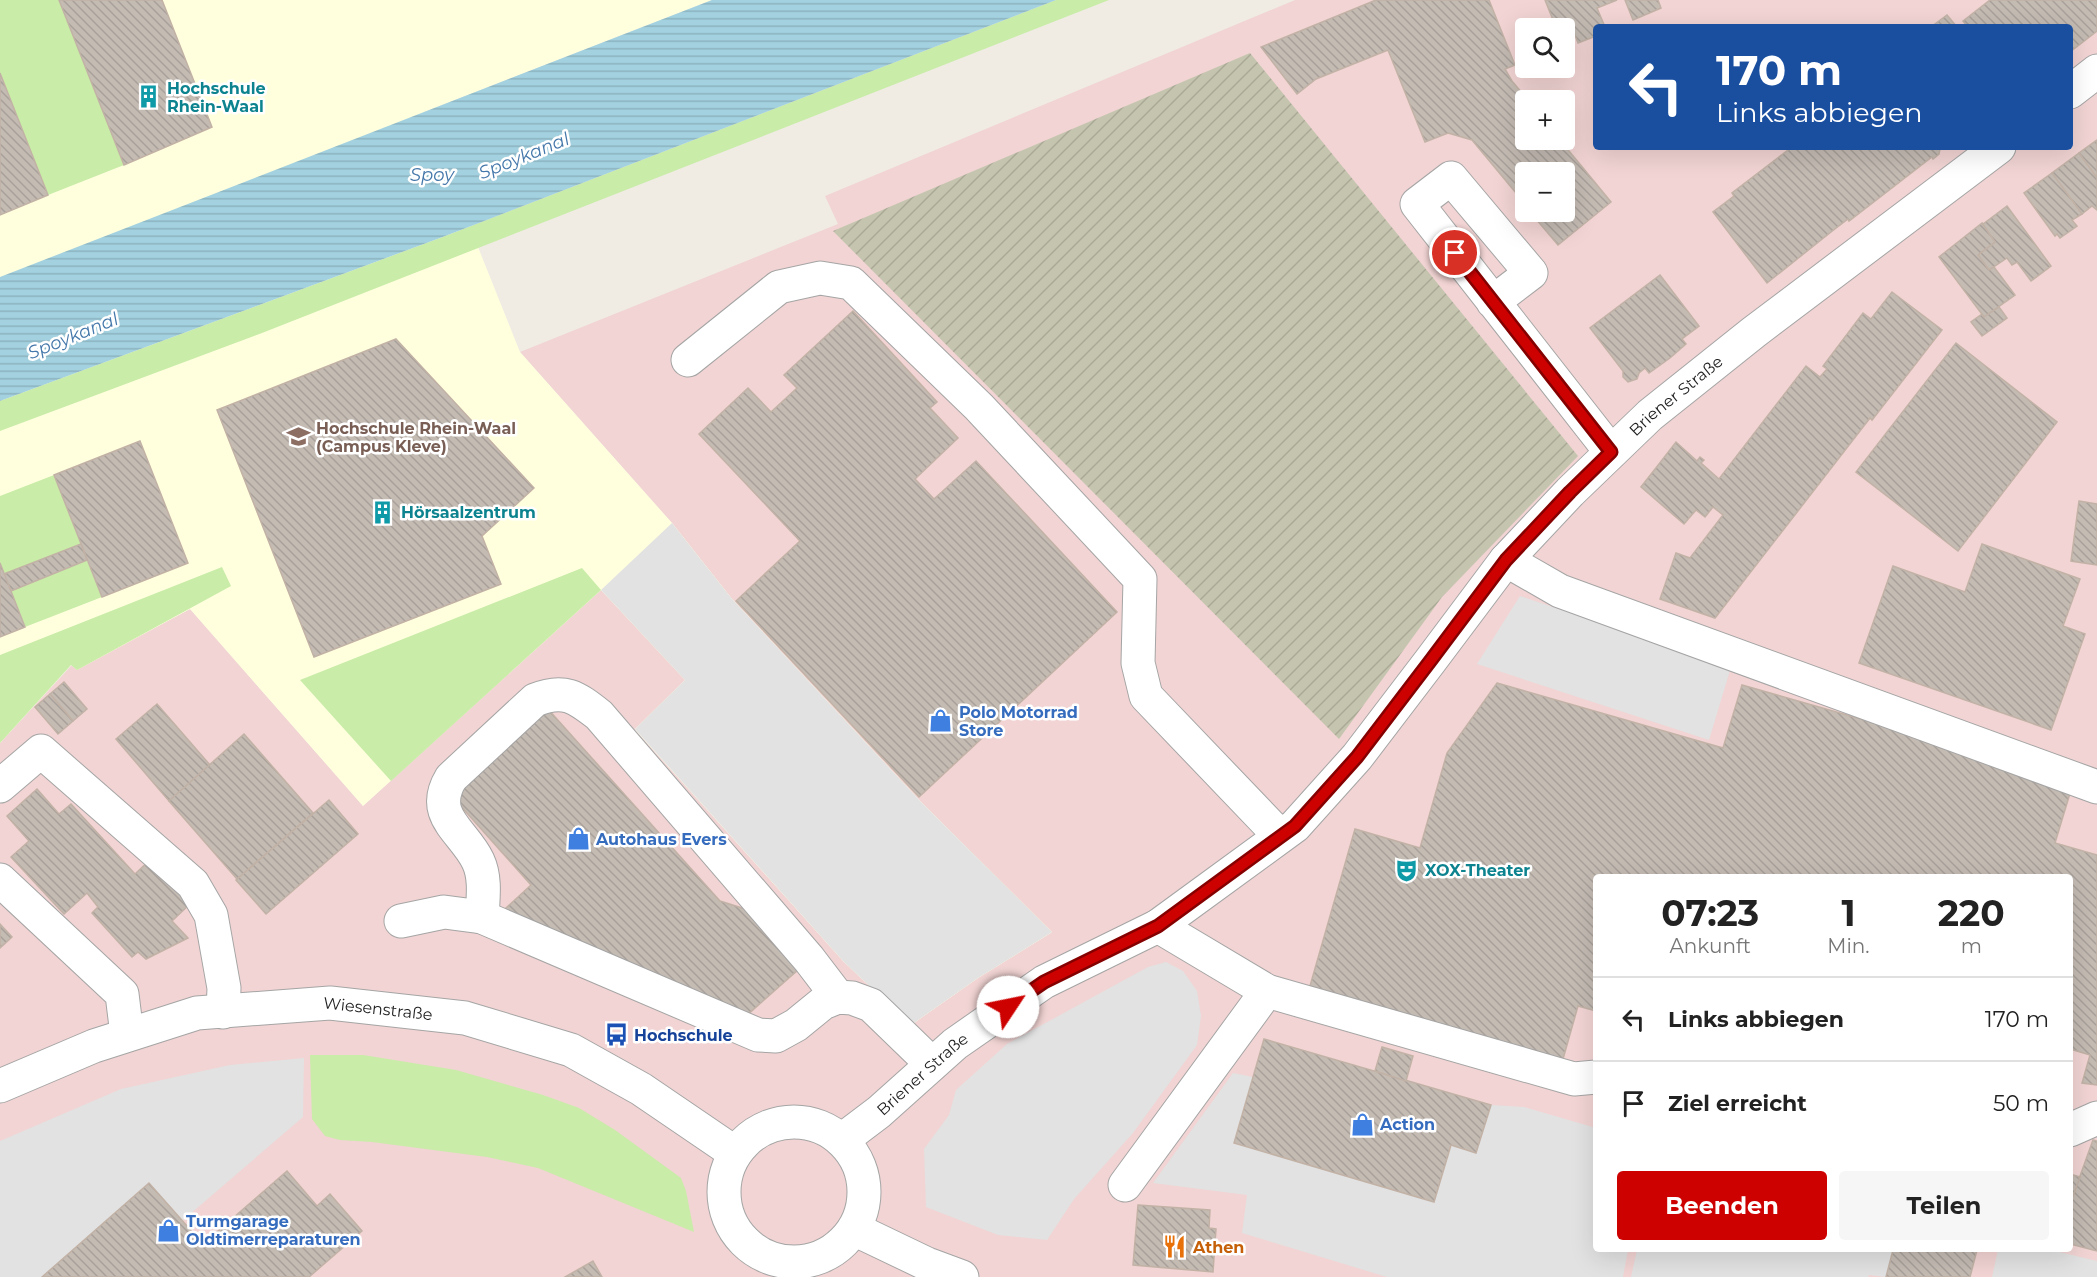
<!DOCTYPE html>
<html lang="de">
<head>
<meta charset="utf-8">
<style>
	body { margin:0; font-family:Montserrat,sans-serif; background:#f6f6f6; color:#222; height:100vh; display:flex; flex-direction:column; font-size:22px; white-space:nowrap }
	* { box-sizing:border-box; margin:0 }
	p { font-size:20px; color:#767676 }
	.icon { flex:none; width:33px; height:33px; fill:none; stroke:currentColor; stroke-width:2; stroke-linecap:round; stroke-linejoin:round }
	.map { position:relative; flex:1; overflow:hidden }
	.sheet { position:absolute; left:1593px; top:874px; width:480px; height:378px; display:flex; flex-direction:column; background:#fff; border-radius:6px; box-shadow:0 6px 24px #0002 }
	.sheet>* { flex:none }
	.banner { position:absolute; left:1593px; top:24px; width:480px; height:126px; border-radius:6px; box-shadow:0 6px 24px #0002; background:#1a4fa0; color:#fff; overflow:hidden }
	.controls { position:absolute; left:1515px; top:18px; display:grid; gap:12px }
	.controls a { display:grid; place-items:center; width:60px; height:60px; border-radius:6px; background:#fff; box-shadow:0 6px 24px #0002; font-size:30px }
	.pin { position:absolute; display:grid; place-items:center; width:51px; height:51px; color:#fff; margin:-26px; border:3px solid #fff; border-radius:50%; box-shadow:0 2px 6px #0007 }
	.me { position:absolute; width:66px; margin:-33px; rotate:56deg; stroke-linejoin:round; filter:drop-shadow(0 0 4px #0008) }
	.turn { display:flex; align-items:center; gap:21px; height:126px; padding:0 24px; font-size:27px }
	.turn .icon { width:78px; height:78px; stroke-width:2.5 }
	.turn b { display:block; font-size:42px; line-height:51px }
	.eta { display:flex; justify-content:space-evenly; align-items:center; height:102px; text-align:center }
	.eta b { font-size:36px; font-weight:700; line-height:42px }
	.button { display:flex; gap:12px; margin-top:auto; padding:12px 24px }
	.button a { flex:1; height:69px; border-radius:6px; background:#cd0100; color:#fff; font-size:24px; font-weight:700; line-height:69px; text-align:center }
	.button a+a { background:#f6f6f6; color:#222 }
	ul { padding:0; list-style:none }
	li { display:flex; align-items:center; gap:18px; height:84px; padding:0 24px; border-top:2px solid #e0e0e0 }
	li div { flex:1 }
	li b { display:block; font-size:22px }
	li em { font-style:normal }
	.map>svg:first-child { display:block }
</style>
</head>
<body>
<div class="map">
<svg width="2097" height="1277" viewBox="0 0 2097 1277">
	<defs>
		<pattern id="construction-furrows" width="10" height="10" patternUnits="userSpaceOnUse" patternTransform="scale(1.5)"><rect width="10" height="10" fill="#c5c5af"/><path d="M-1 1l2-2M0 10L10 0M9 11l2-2" fill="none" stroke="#a9a996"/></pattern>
		<pattern id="water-rules" width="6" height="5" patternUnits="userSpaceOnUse" patternTransform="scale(1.5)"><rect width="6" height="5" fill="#a3d1df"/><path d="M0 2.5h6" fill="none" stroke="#8cb3bf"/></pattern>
		<pattern id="building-back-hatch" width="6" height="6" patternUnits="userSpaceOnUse" patternTransform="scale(1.5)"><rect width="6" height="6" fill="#c4bbb3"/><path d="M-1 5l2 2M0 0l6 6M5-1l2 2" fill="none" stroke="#a8a09a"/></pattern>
	</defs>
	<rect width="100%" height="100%" fill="#f0ece4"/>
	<path fill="#f1d4d3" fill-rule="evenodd" d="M1295 0H2097V1277H0V743L72 665 77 669 190 609 363 806 601 590 686 680 635 730 844 962 911 1025 978 978 1051 933 921 802 732 599 672 523 520 352 838 224 825 196ZM1596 27H2070V147H1596ZM1526 28H1564V68H1526ZM1526 100H1564V140H1526ZM1526 172H1564V212H1526ZM1596 878H2070V1250H1596Z"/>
	<path fill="#ffffde" d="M0 0H712L424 112 520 352 672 523 732 599 921 802 1052 932 978 978 911 1025 844 962 635 729 685 680 601 590 363 806 190 609 77 670 71 665 0 743Z"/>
	<path fill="url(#construction-furrows)" d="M1250 53 1578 456 1442 597 1339 739 833 231Z"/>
	<g fill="#c9eca8">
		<path d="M0 0H59L124 165 48 195 0 73Z"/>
		<path d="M1056 0H1109L262 333 0 431V401L440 238Z"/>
		<path d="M54 475 81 544 4 574 0 563V496Z"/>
		<path d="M87 560 102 597 25 627 11 591Z"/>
		<path d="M222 567 231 586 77 670 71 665 0 743V655Z"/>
		<path d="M582 568 601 590 391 781 300 680Z"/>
		<path d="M310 1055H363L456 1070 543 1095 579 1108 615 1130 681 1178 686 1191 694 1232 538 1168 487 1157 372 1142 340 1140 325 1136 312 1119Z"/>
	</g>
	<g fill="#e2e2e2">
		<path d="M672 523 732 599 921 802 1052 932 978 978 911 1025 844 962 635 729 685 680 601 590Z"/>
		<path d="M1520 596 1731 667 1709 740 1477 664Z"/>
		<path d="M1166 962 1183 971 1197 991 1201 1016 1197 1045 1133 1133 1074 1199 1047 1240 998 1235 926 1207 924 1149 949 1115 956 1090 1007 1044 1148 967Z"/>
		<path d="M304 1058 303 1117 182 1221 149 1183 42 1277H0V1141L121 1089 230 1065Z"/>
		<path d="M1233 1073 1253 1077 1234 1143 1434 1202 1451 1145 1476 1153 1491 1105 1524 1107 1596 1128V1250H1628L1623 1277H1387L1242 1233 1247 1195 1153 1183Z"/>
		<path d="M1637 1250H1893L1886 1277 1869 1275 1868 1277H1631Z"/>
		<path d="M1998 1250H2051L2097 1261V1277H1992Z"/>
	</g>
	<path fill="url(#water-rules)" d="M712 0H1056L440 238 0 401V277Z"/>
	<g fill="url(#building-back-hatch)" stroke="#c2b2a6" stroke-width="1.5">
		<path d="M59 0H162L212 127 124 165Z"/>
		<path d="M1376 0H1489L1515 65 1505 69 1512 81 1528 100H1526V140H1560L1611 202 1558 245 1530 212H1564V172H1526V205L1472 140 1448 133 1425 142 1388 50 1316 79 1297 94 1261 47Z"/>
		<path d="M1545 0H1617L1597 8 1605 27H1596V36L1578 43 1569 19 1555 25Z"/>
		<path d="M1625 0H1658L1661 8 1633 20Z"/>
		<path d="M1990 0H2097V31L2070 52V27H1968L1963 21Z"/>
		<path d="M1947 15 1957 27H1931Z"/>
		<path d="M0 73 48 195 0 215Z"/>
		<path d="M2097 140V178L2079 153Z"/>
		<path d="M1792 147H1943L1940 149 1939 154 1933 159 1932 157 1849 221 1848 219 1831 232 1767 283 1713 212 1734 196 1732 193Z"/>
		<path d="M2079 153 2097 178V210L2092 206 2082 214 2052 173Z"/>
		<path d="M2052 173 2082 214 2072 220 2077 226 2060 238 2057 234 2055 236 2024 193Z"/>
		<path d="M2007 206 2051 266 2031 281 2017 262 2012 265 2007 258 1989 270 1978 255 1995 242 1982 223 1983 224Z"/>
		<path d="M1982 223 1995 242 1978 255 1989 270 1994 267 2015 295 1984 317 1939 257Z"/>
		<path d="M1660 275 1699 326 1682 339 1686 344 1670 358 1649 373 1645 368 1639 373 1637 379 1628 382 1623 377V371L1590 328Z"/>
		<path d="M1892 292 1942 330 1872 420 1870 418 1715 618 1660 599 1676 553 1690 558 1723 515 1713 507 1705 517 1696 510 1684 524 1641 487 1659 464 1676 442 1697 461 1700 457 1704 460 1701 463 1719 479 1806 366 1820 377 1827 369 1823 366 1863 313 1871 319Z"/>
		<path d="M1999 307 2007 318 1982 336 1971 322 1982 314 1984 317Z"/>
		<path d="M853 311 937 402 930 408 958 438 915 479 934 499 976 461 1117 612 919 797 736 601 800 541 699 434 748 388 771 412 797 388 784 375Z"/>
		<path d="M396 339 534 488 482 536 501 584 314 657 217 410Z"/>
		<path d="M1956 343 2057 422 1958 551 1856 472Z"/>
		<path d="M140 441 188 563 102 597 54 475Z"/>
		<path d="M2079 501 2097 504V565L2071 561Z"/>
		<path d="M81 544 87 560 11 591 4 574Z"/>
		<path d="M1982 544 2080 579 2063 626 2085 634 2051 730 1859 663 1893 566 1965 592Z"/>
		<path d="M0 563 25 627 0 637Z"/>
		<path d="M64 682 87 709 73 721 50 694Z"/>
		<path d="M1497 683 1723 748 1742 685 2074 780 2055 843 2097 855V1085L2082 1083 2090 1055 2070 1049V878H1596V1011L1578 1006 1563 1059 1310 986 1355 829 1420 848 1447 753Z"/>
		<path d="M50 694 73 721 58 734 35 707Z"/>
		<path d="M157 704 210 765 169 801 116 739Z"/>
		<path d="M547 708 720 901 745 909 798 970 746 1016 505 909 531 885 450 794Z"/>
		<path d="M244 734 313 813 237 879 169 801Z"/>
		<path d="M37 789 59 814 71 804 135 874 152 858 193 901 172 921 188 938 146 959 138 952 132 957 92 913 98 907 87 893 64 914 11 857 29 841 7 816Z"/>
		<path d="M329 800 358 834 266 914 236 880Z"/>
		<path d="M0 924 12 937 0 948Z"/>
		<path d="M1264 1039 1491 1105 1476 1153 1451 1145 1434 1202 1234 1143Z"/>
		<path d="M1382 1047 1413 1056 1406 1081 1375 1071Z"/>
		<path d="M2093 1140 2097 1141V1251L2070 1244V1204Z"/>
		<path d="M287 1171 317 1206 330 1194 362 1231 309 1277H42L149 1183 203 1244Z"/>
		<path d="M2070 1174 2080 1177 2070 1204Z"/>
		<path d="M1138 1205 1210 1210 1209 1228 1216 1229 1213 1272 1133 1265Z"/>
		<path d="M1893 1250H1977L1970 1277H1886Z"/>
		<path d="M593 1261 602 1277H565Z"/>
	</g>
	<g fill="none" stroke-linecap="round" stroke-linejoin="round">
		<defs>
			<g id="minor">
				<path d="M2070 92 2097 71"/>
				<path d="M1493 302 1531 273 1451 178 1417 204 1611 452"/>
				<path d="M688 360 779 287 820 278 851 283 979 407 1140 579 1138 663 1146 696 1280 836"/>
				<path d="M1506 560 1560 591 2097 787"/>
				<path d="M0 786 41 751 193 884 211 915 224 988 223 1012"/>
				<path d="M0 880 122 994 127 1035"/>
				<path d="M482 917C483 898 486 878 478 861 464 831 428 816 451 778L535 700C564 688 576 697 599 715L809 959 838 997"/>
				<path d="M401 921 444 912 482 917 758 1035 776 1036 796 1025 823 1003 838 997 852 998 871 1005 932 1064"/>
				<path d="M1158 926 1267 991 1574 1079 1596 1077"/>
				<path id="s1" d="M0 1086 94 1046 197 1013 330 1003 465 1018 571 1050 641 1089 735 1153"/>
				<circle cx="794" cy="1192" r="70"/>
				<path d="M2070 1130 2097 1118"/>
				<path id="s2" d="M842 1140 879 1112 955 1044 1044 982 1158 926 1295 826 1357 757 1431 660 1506 560 1570 492 1650 415 1754 332 1999 147"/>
				<path d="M1125 1185 1267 991"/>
				<path d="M854 1229 927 1264 962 1277"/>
			</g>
		</defs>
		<use href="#minor" stroke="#a5a5a5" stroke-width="35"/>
		<use href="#minor" stroke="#fff" stroke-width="33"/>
	</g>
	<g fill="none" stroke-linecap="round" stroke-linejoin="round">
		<defs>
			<path id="route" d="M1008 1007 1044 982 1158 926 1295 826 1357 757 1431 660 1506 560 1570 492 1611 452 1455 253"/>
		</defs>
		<use href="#route" stroke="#850100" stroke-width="15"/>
		<use href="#route" stroke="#cd0100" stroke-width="10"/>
	</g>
	<defs>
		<symbol id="building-bare" viewBox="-9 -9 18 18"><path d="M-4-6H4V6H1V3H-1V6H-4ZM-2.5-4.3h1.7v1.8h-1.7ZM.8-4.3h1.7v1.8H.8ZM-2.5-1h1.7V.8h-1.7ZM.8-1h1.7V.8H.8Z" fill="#0f9aa8" stroke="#fff" stroke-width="2.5" paint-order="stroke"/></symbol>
		<symbol id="university-bare" viewBox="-9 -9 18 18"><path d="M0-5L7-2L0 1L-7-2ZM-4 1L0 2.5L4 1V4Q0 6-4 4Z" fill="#8d6e63" stroke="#fff" stroke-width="2.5" paint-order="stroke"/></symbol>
		<symbol id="shop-bare" viewBox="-9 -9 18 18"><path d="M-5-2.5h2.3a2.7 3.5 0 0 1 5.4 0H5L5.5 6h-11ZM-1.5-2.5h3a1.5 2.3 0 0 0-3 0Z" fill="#3f7fe0" stroke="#fff" stroke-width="2.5" paint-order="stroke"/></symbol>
		<symbol id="theatre-bare" viewBox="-9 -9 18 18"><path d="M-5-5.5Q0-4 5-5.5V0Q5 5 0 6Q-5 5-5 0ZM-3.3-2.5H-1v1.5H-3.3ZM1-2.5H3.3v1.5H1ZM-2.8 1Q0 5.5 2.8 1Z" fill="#0f9aa8" stroke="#fff" stroke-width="2.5" paint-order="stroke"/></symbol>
		<symbol id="bus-bare" viewBox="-9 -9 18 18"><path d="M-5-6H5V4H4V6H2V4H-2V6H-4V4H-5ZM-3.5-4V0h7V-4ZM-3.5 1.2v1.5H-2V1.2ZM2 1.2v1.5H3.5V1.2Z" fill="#1a4fb4" stroke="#fff" stroke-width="2.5" paint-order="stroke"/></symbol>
		<symbol id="restaurant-bare" viewBox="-9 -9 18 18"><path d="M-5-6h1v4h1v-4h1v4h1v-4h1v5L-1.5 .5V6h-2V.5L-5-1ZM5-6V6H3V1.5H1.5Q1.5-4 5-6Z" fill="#e8710a" stroke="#fff" stroke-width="2.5" paint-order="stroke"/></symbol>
	</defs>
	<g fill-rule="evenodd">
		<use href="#building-bare" x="132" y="80" width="33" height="33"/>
		<use href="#university-bare" x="282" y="420" width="33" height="33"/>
		<use href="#building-bare" x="366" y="496" width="33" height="33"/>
		<use href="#shop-bare" x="924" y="704" width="33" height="33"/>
		<use href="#shop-bare" x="562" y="822" width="33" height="33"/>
		<use href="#theatre-bare" x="1390" y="854" width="33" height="33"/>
		<use href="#bus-bare" x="600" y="1018" width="33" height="33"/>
		<use href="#shop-bare" x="1346" y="1108" width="33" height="33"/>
		<use href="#shop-bare" x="152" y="1214" width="33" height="33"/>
		<use href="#restaurant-bare" x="1158" y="1230" width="33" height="33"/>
	</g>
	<g text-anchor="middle" stroke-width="5" stroke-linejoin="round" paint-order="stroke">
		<g font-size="16" font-weight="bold" fill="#0d838f" stroke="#fff" text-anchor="start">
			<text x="167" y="94">Hochschule<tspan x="167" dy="18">Rhein-Waal</tspan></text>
			<text x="401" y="518">Hörsaalzentrum</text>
			<text x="1425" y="876">XOX-Theater</text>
		</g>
		<g font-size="16" fill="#1e1e1e" stroke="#fff">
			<text dy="6" stroke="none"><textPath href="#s2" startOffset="1130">Briener Straße</textPath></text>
			<text dy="6" stroke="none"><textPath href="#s1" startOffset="392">Wiesenstraße</textPath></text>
			<text dy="6" stroke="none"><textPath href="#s2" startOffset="104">Briener Straße</textPath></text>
		</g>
		<g font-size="16" font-weight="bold" fill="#785e54" stroke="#fff" text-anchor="start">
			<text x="316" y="434">Hochschule Rhein-Waal<tspan x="316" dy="18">(Campus Kleve)</tspan></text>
		</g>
		<g font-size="16" font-weight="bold" fill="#366cbe" stroke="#fff" text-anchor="start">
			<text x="959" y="718">Polo Motorrad<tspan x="959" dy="18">Store</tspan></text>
			<text x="596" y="845">Autohaus Evers</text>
			<text x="1380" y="1130">Action</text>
			<text x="186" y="1227">Turmgarage<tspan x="186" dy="18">Oldtimerreparaturen</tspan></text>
		</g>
		<g font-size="16" font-weight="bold" fill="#164399" stroke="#fff" text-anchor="start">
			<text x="634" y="1041">Hochschule</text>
		</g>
		<g font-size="16" font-weight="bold" fill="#c56008" stroke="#fff" text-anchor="start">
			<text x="1193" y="1253">Athen</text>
		</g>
		<g font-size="18" font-style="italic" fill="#47a" stroke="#fff">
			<text transform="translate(524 156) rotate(-22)" y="6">Spoykanal</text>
			<text x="432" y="181">Spoy</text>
			<text transform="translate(73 336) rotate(-22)" y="6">Spoykanal</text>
		</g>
	</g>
</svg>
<div class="controls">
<a><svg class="icon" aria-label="search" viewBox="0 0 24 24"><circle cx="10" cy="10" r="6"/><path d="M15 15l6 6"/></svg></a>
<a>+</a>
<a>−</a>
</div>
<div class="pin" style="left:1455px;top:253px;background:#d93025"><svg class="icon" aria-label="arrive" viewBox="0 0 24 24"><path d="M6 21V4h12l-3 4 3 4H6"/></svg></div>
<svg class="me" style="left:1008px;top:1007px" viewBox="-20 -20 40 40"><circle r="19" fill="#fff"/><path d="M0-13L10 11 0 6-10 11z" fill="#cd0100"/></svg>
<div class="banner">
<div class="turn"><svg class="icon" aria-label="left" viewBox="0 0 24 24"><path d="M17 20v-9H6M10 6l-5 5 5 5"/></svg><div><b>170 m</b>Links abbiegen</div></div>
</div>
<section class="sheet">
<div class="eta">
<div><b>07:23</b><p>Ankunft</p></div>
<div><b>1</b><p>Min.</p></div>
<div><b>220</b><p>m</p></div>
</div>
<ul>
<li><svg class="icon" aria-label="left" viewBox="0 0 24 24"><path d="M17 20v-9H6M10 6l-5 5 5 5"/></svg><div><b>Links abbiegen</b></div><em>170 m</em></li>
<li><svg class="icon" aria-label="arrive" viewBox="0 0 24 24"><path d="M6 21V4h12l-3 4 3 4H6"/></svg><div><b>Ziel erreicht</b></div><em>50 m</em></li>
</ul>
<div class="button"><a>Beenden</a><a>Teilen</a></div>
</section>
</div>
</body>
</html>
